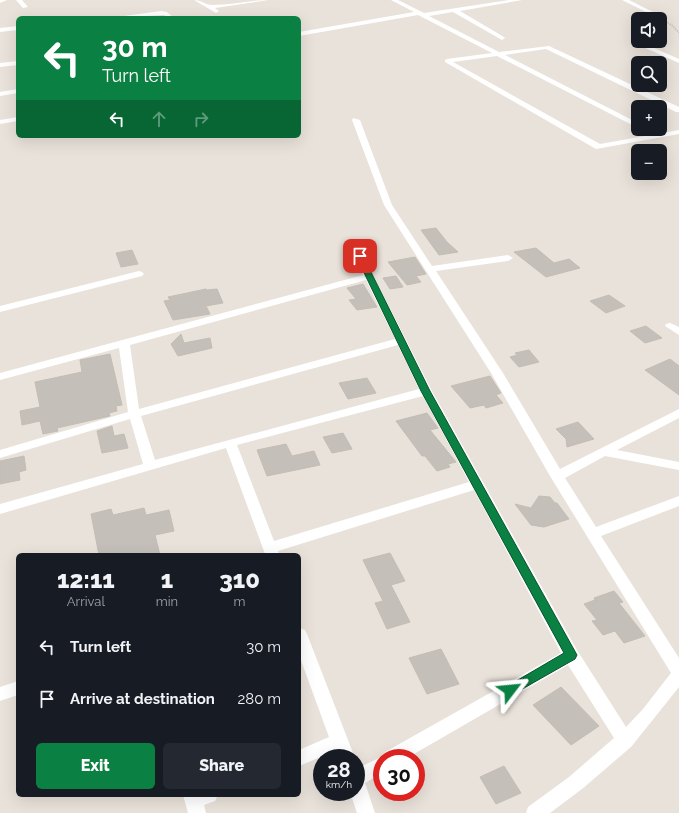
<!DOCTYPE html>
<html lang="en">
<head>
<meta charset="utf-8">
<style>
	body { margin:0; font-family:Raleway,sans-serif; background:#242831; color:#f1f3f6; height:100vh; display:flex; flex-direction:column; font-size:15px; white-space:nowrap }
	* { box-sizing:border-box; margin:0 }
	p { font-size:13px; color:#9ea1a6 }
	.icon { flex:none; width:22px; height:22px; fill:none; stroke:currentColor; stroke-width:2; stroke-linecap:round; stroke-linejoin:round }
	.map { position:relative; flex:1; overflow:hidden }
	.drawer { position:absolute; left:16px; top:553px; width:285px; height:244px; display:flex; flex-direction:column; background:#171b24; border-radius:6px; box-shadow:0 4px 16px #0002 }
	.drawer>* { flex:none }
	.top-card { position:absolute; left:16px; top:16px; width:285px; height:122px; border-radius:6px; box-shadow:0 4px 16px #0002; background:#0b8043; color:#fff; overflow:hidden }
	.buttons { position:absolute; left:631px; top:12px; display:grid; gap:8px }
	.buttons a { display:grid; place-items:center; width:36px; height:36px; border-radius:6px; background:#171b24; box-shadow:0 4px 16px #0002; font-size:20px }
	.speed { position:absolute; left:313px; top:749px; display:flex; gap:8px; font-size:20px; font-weight:700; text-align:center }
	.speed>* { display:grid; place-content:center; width:52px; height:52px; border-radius:50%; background:#171b24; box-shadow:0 4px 16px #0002; line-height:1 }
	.speed small { font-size:10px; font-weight:400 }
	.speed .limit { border:6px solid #d22; background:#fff; color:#111 }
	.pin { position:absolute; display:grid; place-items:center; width:34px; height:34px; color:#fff; margin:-17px; border-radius:8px; box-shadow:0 2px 6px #0006 }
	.me { position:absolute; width:44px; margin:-22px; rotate:61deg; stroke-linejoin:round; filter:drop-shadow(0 0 3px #0008) }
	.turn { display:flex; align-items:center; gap:14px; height:84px; padding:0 20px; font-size:18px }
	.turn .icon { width:52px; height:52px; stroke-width:2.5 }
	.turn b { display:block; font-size:28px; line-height:34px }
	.lanes { display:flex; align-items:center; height:38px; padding:0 20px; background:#0003; justify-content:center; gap:20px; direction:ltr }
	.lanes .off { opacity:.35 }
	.eta { display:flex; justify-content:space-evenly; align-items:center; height:68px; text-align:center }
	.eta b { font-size:24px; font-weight:800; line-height:28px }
	.button { display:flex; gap:8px; margin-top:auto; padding:8px 20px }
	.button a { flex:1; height:46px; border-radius:6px; background:#0b8043; color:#fff; font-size:16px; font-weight:800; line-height:46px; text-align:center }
	.button a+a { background:#242831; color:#f1f3f6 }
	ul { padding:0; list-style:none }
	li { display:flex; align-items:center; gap:12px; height:52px; padding:0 20px }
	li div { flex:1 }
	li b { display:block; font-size:15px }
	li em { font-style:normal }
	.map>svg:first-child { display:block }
</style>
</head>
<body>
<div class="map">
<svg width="679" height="813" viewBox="0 0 679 813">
	<rect width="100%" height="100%" fill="#e9e2da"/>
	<g fill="#c4bfb9" stroke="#c4bdb4">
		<path d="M436 228 447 242 458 252 439 255 421 230Z"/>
		<path d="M536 248 554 263 569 259 580 268 546 277 514 252Z"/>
		<path d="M132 250 138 264 121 267 116 253Z"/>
		<path d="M415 257 426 274 416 276 421 282 407 285 388 262Z"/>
		<path d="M396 276 403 287 390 289 383 278Z"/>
		<path d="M363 284 377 307 357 310 349 300 356 299 347 288Z"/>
		<path d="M206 289 207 290 217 289 223 303 206 306 210 314 173 320 164 301 170 300 168 297Z"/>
		<path d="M609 295 625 306 606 313 590 301Z"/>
		<path d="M646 326 662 338 645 343 630 331Z"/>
		<path d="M181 334 184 343 210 338 212 348 178 356 171 344Z"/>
		<path d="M529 350 539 362 519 367 510 357 517 355 515 353Z"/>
		<path d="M110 354 122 405 116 406 117 411 109 413 110 416 57 428 58 431 43 434 40 421 22 425 20 411 40 407 35 382 82 372 80 360Z"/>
		<path d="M670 359 679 366V395L645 370Z"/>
		<path d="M490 376 501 393 496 395 503 403 486 408 484 405 470 408 451 386Z"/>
		<path d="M367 378 376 393 348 399 339 383Z"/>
		<path d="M427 413 438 428 430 430 456 462 448 464 450 467 437 471 425 456H422L396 421Z"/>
		<path d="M578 422 594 439 567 447 566 439 556 429Z"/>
		<path d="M112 426 114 436 124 434 128 448 102 453 97 431Z"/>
		<path d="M343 433 352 449 332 453 323 437Z"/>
		<path d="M286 444 292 456 314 451 320 465 267 476 257 450Z"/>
		<path d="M24 456 26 470 19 472 20 480 0 484V461Z"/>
		<path d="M539 496 550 497 555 503H557L569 519 544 527 531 525 515 504 531 508Z"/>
		<path d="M144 508 146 515 169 510 174 531 155 535 160 555H99L91 514 111 509 113 515Z"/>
		<path d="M390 553 405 581 391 585 410 622 387 629 375 603 383 601 363 560Z"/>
		<path d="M614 591 623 602 619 603 645 636 624 643 615 631 603 635 592 621 597 620 584 604 595 600 594 598Z"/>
		<path d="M441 649 459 684 427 694 409 658Z"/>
		<path d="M561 687 599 726 571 745 533 705Z"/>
		<path d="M504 766 521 793 496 804 480 777Z"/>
	</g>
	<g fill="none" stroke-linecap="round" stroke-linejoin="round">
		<path stroke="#c3c3c3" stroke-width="1.5" stroke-dasharray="1.5 1" stroke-linecap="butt" d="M659 17 673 26 679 33"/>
		<g fill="#fff" fill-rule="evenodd">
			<path d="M0 0H7L0 3Z"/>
			<path d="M16 0H22L28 7 23 8Z"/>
			<path d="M194 0C201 0 206 5 212 5 231 5 250 0 269 0L215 8 219 11 216 13Z"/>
			<path d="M391 0H398L424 13 509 0H522L460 11 504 37 505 38 502 40 453 12 429 16 499 52 549 46 679 107V112H676L546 49 505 55 638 123V128L497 56 453 62 600 144 679 130V134L596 149 445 62V60L447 59 492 53 418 15 299 36V32L414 12Z"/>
			<path d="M622 0H629L655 13 650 14Z"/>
			<path d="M161 11 167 12 174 18H168L164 15 109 18Z"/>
			<path d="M18 26V30L0 32V28Z"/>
			<path d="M645 44 679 59V63L643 47 642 46Z"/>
			<path d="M18 61V65L0 67V63Z"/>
			<path d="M18 89V93L0 96V92Z"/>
			<path d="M18 117V121L0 124V120Z"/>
			<path d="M353 118 360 120 392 205 432 266 508 255 513 258 508 261 436 271 503 373 560 469 679 409V418L617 450 679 462V470L605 456 565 478 596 527 679 496V506L601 536 679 658V687L631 747 582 789 550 813H526L528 807 569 777 614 738 568 665 407 758H382V773L365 783 375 813H357L350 792H356V769L383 756 385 752 561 653 474 490 278 551 279 555 265 554 226 448 0 514V504L143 464 130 419 0 458V450L128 412 119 348 0 380V373L363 275 349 246 354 243 357 244 432 391 577 650 626 727 643 709 671 673 550 476 491 373 384 205 352 120ZM366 280 395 339 139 409 130 345ZM398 345 419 389 155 460 141 416ZM423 396 469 482 274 541 237 445Z"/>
			<path d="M139 271 142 272 144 274 142 276 0 312V306Z"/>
			<path d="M670 323 679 327V335L665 326 666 324Z"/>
			<path d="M299 628 305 630 307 634 355 758H337L335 751 299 766V750L329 737 299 655Z"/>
			<path d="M18 681V695L0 701V687Z"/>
			<path d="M183 795H218L215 801 204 805 206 813H188Z"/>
		</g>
	</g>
	<path fill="#0b8043" stroke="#07532c" d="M360 254 363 256 430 391 577 655 575 659 510 696 506 694 504 690 506 687 564 653 421 391 356 256Z"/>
</svg>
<div class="buttons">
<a><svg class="icon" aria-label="sound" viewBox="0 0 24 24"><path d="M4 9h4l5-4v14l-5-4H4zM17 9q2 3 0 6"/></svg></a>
<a><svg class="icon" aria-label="search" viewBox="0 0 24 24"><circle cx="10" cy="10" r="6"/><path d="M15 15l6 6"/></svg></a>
<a>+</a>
<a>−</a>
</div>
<div class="speed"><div>28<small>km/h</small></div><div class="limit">30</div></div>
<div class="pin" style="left:360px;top:256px;background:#d93025"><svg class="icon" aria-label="arrive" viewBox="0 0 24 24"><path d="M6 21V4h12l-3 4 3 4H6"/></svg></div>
<svg class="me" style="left:510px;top:690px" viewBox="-20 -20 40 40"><path d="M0-17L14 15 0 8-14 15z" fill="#0b8043" stroke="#fff" stroke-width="4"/></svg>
<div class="top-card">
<div class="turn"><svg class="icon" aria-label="left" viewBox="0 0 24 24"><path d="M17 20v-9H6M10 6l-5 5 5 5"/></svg><div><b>30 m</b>Turn left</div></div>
<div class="lanes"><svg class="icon" aria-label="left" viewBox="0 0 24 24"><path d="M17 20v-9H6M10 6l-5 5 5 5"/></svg><svg class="icon off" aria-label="ahead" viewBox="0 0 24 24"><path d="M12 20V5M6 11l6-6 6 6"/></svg><svg class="icon off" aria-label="right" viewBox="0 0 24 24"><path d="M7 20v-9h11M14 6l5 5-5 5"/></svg></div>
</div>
<section class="drawer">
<div class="eta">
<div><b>12:11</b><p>Arrival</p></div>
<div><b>1</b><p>min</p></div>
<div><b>310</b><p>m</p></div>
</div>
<ul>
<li><svg class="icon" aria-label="left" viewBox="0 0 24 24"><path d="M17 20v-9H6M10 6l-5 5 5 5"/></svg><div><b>Turn left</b></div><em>30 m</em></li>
<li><svg class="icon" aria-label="arrive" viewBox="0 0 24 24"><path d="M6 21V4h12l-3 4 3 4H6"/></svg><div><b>Arrive at destination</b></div><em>280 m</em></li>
</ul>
<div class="button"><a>Exit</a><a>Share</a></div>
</section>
</div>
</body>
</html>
